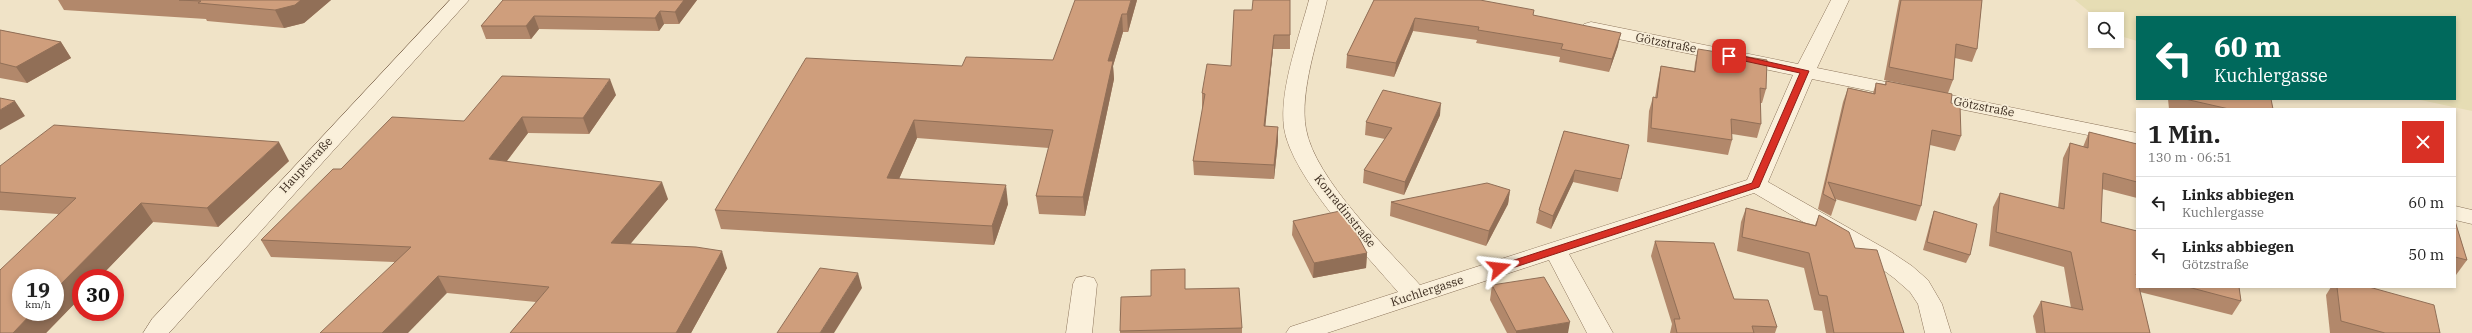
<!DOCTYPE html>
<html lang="de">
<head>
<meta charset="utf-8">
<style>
	body { margin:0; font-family:"IBM Plex Serif",serif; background:#f6f6f6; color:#222; height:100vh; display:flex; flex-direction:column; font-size:15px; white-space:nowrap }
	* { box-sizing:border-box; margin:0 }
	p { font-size:13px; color:#767676 }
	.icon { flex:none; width:22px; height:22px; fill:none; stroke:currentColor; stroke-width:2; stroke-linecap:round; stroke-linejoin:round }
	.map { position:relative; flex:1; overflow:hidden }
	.sheet { position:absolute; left:2136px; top:108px; width:320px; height:180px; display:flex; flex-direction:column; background:#fff; border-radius:0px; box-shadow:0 2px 6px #0003 }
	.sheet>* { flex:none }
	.banner { position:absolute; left:2136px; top:16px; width:320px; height:84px; border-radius:0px; box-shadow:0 2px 6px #0003; background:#00695c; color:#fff; overflow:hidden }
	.fabs { position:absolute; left:2088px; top:12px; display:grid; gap:8px }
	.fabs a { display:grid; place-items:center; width:36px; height:36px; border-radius:0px; background:#fff; box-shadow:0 2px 6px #0003; font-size:20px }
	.speed { position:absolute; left:12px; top:269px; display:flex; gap:8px; font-size:20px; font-weight:700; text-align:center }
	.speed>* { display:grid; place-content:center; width:52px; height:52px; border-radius:50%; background:#fff; box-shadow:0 2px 6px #0003; line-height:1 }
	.speed small { font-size:10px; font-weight:400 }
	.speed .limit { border:6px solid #d22; background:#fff; color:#111 }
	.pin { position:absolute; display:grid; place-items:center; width:34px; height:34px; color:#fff; margin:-17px; border-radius:8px; box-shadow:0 2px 6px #0006 }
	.me { position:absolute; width:44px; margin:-22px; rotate:73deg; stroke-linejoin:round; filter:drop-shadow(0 0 3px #0008) }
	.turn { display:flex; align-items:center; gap:14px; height:84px; padding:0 12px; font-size:18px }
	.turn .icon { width:52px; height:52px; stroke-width:2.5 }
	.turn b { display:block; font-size:28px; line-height:34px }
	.round { display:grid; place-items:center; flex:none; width:42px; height:42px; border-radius:0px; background:#f6f6f6 }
	.summary { display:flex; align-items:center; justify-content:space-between; height:68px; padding:0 12px }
	h1 { font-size:24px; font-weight:800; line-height:30px }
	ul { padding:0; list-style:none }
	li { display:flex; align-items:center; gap:12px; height:52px; padding:0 12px; border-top:1px solid #e0e0e0 }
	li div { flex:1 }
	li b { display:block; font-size:15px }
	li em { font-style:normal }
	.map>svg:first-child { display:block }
</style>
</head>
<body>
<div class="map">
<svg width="2472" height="333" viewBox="0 0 2472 333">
	<rect width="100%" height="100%" fill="#f0e3c7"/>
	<path fill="#e6ddb4" d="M2075 0H2472V111L2416 99H2455V17H2137V41L2117 35V19H2098Z"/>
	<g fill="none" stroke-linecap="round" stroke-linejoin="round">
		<defs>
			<g id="street">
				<path d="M1309 0H1327C1319 37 1299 91 1306 129 1315 179 1386 247 1420 285L1747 180 1793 75 1584 32 1581 28 1584 24 1591 22 1798 64 1831 0H1849L1817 68 2137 133V145L1812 79 1768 182 1891 252 1912 266 1928 280 1942 304 1951 333H1925L1918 304 1910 292 1894 278 1875 264 1754 193 1569 254 1613 333H1587L1549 260 1327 333H1286L1290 327 1398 292C1366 255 1291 176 1284 128 1279 89 1299 38 1309 0Z"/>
				<path d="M2455 206 2472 210V224L2455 220Z"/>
				<path d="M1085 276 1094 278 1097 284 1092 333H1066L1073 284 1076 278Z"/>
			</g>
			<path id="secondary" d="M450 0H469L169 333H143L152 319Z"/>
		</defs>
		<use href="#street" stroke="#8d755c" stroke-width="1"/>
		<use href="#secondary" stroke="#6f563f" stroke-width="1"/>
		<use href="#street" fill="#faf0db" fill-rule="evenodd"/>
		<use href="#secondary" fill="#faf0db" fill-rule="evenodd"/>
	</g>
	<g fill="#b2886b">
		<path d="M58 0H331L304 23 284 28 207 21 206 19 64 10Z"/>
		<path d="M503 0H697L679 24H664L659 31 539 29 531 39H486L481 26Z"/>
		<path d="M1137 0 1128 32H1123L1113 66 1114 79 1085 216 1039 214 1036 196 1049 148 917 138 899 179 1008 204 994 245 721 229 715 210 962 66 1053 60Z"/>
		<path d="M1374 0 1533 15 1618 46 1609 72 1559 62 1560 57 1476 43 1477 40 1413 31 1394 77 1346 68 1347 55Z"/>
		<path d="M1899 0H1982L1977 49 1972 62 1955 58 1953 80 1948 93 1961 136 1955 151 1930 145 1921 206 1916 221 1835 199 1836 201 1831 216 1818 209 1843 102 1848 88 1873 93 1876 83 1885 84 1886 81 1914 86 1884 80Z"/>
		<path d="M1234 10 1290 35V49H1273L1265 126 1278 127V141L1274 179 1194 175 1193 161 1203 108 1202 107V93L1231 66Z"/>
		<path d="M0 30 61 42 71 58 27 83 0 78Z"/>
		<path d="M1698 49 1766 89 1762 103H1760L1761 124 1757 138 1732 134V140L1728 155 1647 142 1649 111 1653 97 1655 98 1658 80 1661 66 1694 71 1695 63Z"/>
		<path d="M616 95 589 134 528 133 507 161 668 199 630 244 727 268 691 333H510L536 302 447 293 394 262 271 257 261 240 341 169 464 121Z"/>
		<path d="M2168 99H2271L2273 109H2169Z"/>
		<path d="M1440 115 1404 195 1363 183 1364 170 1385 139 1365 135 1366 122Z"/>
		<path d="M1564 131 1629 145 1618 192 1573 182 1551 229 1536 223 1539 210Z"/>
		<path d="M2089 132 2137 144V198L2102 189 2101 222 2137 231V287H2239L2241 301 2232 315 2140 292 2150 333H2036L2033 316 2041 301 2071 308 2064 267 1989 246 1993 207 2000 193 2058 208 2063 158 2070 143 2083 147Z"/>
		<path d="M289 161 218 227 153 222 99 278H81V297L46 333H0L58 214 0 210V166Z"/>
		<path d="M1510 190 1508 204 1486 246 1390 216 1391 202Z"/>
		<path d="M1746 208 1815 225 1819 215 1855 248 1904 333H1826L1822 311 1814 310 1804 268 1737 251 1741 222Z"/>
		<path d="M1934 211 1970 255 1966 263 1923 250 1931 220Z"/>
		<path d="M1293 221 1367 253 1366 268 1313 278 1292 235Z"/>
		<path d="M2455 221 2467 260 2456 275H2455Z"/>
		<path d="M1655 241 1734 299 1777 327 1775 333H1670L1672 324 1651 256Z"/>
		<path d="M1492 285 1568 333H1507L1490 300Z"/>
		<path d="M2331 287H2369L2440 333H2330L2326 295Z"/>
		<path d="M1185 289 1242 328V333H1120V331L1151 296Z"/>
	</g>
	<g fill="#916f57">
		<path d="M301 0H331L304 23 284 28 275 10Z"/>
		<path d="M684 0H697L679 24 675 12Z"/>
		<path d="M1131 0H1137L1128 32 1127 14Z"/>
		<path d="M660 11 664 24 659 31 655 18Z"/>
		<path d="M1122 14 1123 32 1113 66 1114 79 1085 216 1083 197 1108 61Z"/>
		<path d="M534 16 539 29 531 39 526 26Z"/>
		<path d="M1415 18 1413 31 1394 77 1396 63Z"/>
		<path d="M1621 33 1618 46 1609 72 1612 59Z"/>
		<path d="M1274 35 1273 49 1264 140V126Z"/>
		<path d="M61 42 71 58 27 83 16 67Z"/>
		<path d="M610 79 616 95 589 134 583 118Z"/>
		<path d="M15 101 25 116 0 130V110Z"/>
		<path d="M1441 103 1440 115 1404 195 1405 182Z"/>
		<path d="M522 117 528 133 496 175 489 159Z"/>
		<path d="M914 120 917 138 891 197 887 178Z"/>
		<path d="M1278 127V141L1274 179V165Z"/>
		<path d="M279 142 289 161 218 227 207 208Z"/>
		<path d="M1575 170 1573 182 1551 229 1553 216Z"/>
		<path d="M662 182 668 199 617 260 611 243Z"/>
		<path d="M1006 185 1008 204 994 245 992 226Z"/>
		<path d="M1510 190 1508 204 1486 246 1489 231Z"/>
		<path d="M141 203 153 222 99 278H81V297L46 333H13L33 312H55V290Z"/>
		<path d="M722 251 727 268 691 333H676Z"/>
		<path d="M1367 253 1366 268 1313 278 1314 263Z"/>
		<path d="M858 273 862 288 834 333H820Z"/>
		<path d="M438 276 447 293 408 333H382Z"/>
		<path d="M1570 322 1568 333H1516V331Z"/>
	</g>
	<g fill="#cf9e7c" stroke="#916f57">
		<path d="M179 0H301L295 5 275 10 198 3 201 1Z"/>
		<path d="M503 0H684L675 12 660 11 655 18 534 16 526 26H481Z"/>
		<path d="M1075 0H1131L1127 14H1122L1108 61H1113L1083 197 1036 196 1053 130 914 120 887 178 1006 185 992 226 715 210 806 58 962 66 966 57 1053 60Z"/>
		<path d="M1253 0H1290V35H1274L1264 126 1278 127 1274 165 1193 161 1205 94 1202 93 1207 64 1231 66 1234 10H1252Z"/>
		<path d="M1374 0H1480L1534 10 1533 15 1621 33 1612 59 1561 49 1563 44 1478 30 1479 27 1415 18 1396 63 1347 55Z"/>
		<path d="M1901 0H1982L1977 49 1956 44 1953 80 1889 67Z"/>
		<path d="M0 30 61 42 16 67 0 63Z"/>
		<path d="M1698 49 1767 60 1766 89 1760 88 1761 124 1731 119 1732 140 1651 128 1653 97 1657 98 1661 66 1695 72Z"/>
		<path d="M502 76 610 79 583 118 522 117 489 159 662 182 611 243 696 247 722 251 676 333H510L549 287 438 276 382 333H320L411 247 261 240 333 169H341L392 117 464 121Z"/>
		<path d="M1886 81 1952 94 1951 103 1960 105 1961 136 1932 130 1921 206 1828 182 1836 201 1823 194 1848 88 1875 94 1876 83 1886 85Z"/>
		<path d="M1383 90 1441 103 1405 182 1364 170 1392 128 1366 122Z"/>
		<path d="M0 98 15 101 0 110Z"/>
		<path d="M2185 99H2271L2273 109H2229Z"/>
		<path d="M54 125 279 142 207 208 141 203 55 290V278H21V312H33L13 333H0V270L76 198 0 192V166Z"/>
		<path d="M1564 131 1629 145 1621 179 1575 170 1553 216 1539 210Z"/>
		<path d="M2089 132 2137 144V182L2103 173 2101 222 2137 231V274H2136L2137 277V287H2139L2150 333H2045L2041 301 2083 310 2071 252 1996 232 2000 193 2064 209 2070 143 2088 148Z"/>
		<path d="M1487 183 1510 190 1489 231 1391 202Z"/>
		<path d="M1746 208 1816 226 1819 215 1849 232 1855 248 1877 250 1904 333H1834L1827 296 1819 295 1809 253 1742 237Z"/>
		<path d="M1340 211 1352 225 1367 253 1314 263 1293 221Z"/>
		<path d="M1934 211 1977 224 1970 255 1927 242Z"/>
		<path d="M2455 221 2467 260 2455 257Z"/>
		<path d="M1655 241 1714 243 1734 299 1768 300 1777 327 1752 326 1754 333H1677L1674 319H1680Z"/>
		<path d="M820 268 858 273 820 333H777Z"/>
		<path d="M1185 269V289L1239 288 1242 328 1120 331 1121 297 1151 296V270Z"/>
		<path d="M1544 277 1570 322 1516 331 1492 285Z"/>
		<path d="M2188 287H2239L2241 301Z"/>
		<path d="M2337 287H2369L2434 305 2440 333H2385L2341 321Z"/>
	</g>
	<path fill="#d93025" stroke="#8d1f18" d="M1729 53 1809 71 1759 187 1503 271H1496V266L1752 183 1800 73 1726 57V54Z"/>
	<g text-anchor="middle" stroke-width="3.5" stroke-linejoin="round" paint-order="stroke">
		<g font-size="12" fill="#3d2d20" stroke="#f7edd7">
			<text transform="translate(1666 43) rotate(11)" y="4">Götzstraße</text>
			<text transform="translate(1984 107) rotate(11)" y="4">Götzstraße</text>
			<text transform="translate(306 165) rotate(-47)" y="4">Hauptstraße</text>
			<text transform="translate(1345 211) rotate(51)" y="4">Konradinstraße</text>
			<text transform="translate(1427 291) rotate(-18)" y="4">Kuchlergasse</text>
		</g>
	</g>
</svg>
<div class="fabs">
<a><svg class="icon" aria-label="search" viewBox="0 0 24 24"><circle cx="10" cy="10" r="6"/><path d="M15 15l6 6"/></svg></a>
</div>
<div class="speed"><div>19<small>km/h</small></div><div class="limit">30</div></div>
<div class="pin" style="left:1729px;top:56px;background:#d93025"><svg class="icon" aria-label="arrive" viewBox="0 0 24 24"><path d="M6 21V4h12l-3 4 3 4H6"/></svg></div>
<svg class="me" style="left:1499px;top:268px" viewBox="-20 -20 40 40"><path d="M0-17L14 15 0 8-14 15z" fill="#d93025" stroke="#fff" stroke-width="4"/></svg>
<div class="banner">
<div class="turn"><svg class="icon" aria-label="left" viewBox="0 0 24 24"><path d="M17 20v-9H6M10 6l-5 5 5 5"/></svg><div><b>60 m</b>Kuchlergasse</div></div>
</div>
<section class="sheet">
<div class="summary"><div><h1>1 Min.</h1><p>130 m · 06:51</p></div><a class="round" style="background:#d93025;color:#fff"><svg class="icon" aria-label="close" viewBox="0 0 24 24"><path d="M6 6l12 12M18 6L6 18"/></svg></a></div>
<ul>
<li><svg class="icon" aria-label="left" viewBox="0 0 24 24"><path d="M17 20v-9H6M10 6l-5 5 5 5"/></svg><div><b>Links abbiegen</b><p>Kuchlergasse</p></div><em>60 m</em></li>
<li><svg class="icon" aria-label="left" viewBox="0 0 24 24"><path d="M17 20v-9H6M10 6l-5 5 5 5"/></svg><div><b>Links abbiegen</b><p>Götzstraße</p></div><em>50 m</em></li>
</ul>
</section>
</div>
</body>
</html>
